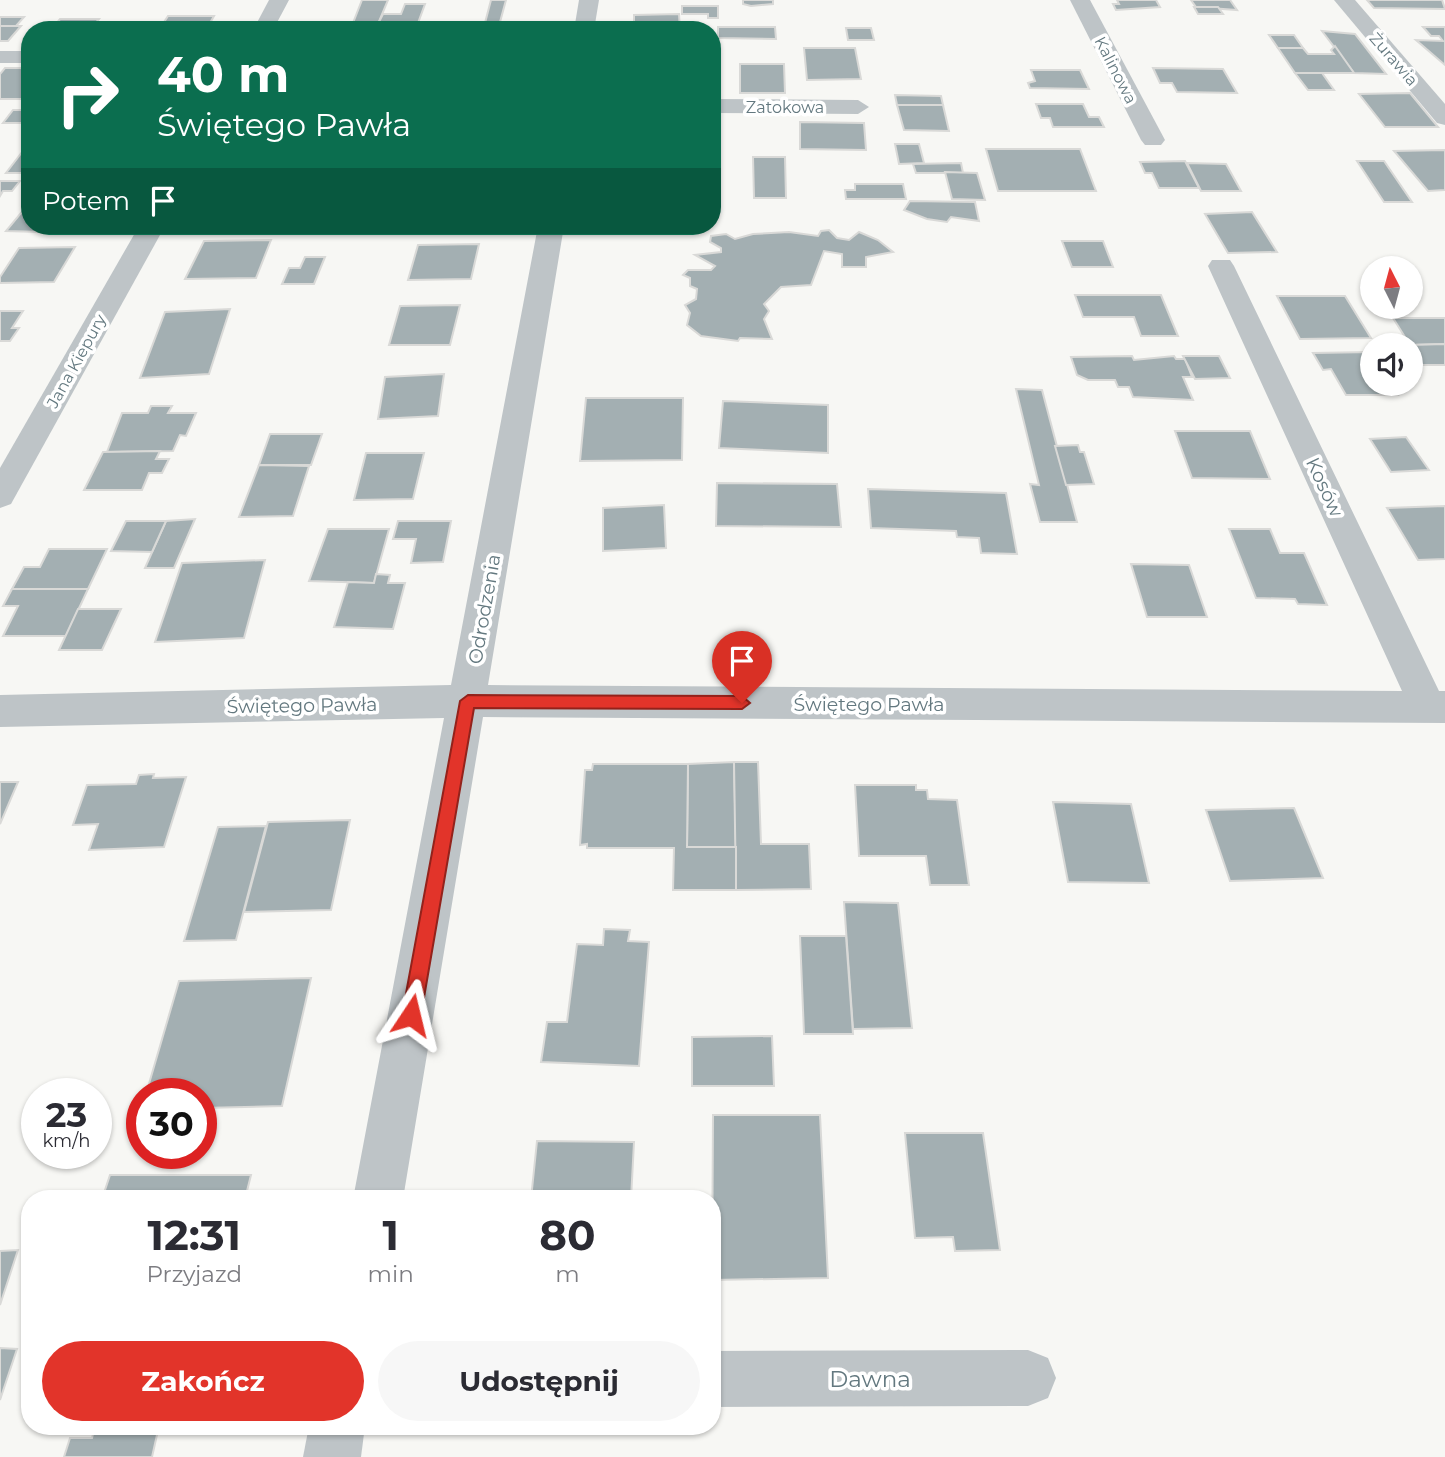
<!DOCTYPE html>
<html lang="pl">
<head>
<meta charset="utf-8">
<style>
	body { margin:0; font-family:Montserrat,sans-serif; background:#f7f7f7; color:#2b2b33; height:100vh; display:flex; flex-direction:column; font-size:26px; white-space:nowrap }
	* { box-sizing:border-box; margin:0 }
	p { font-size:23px; color:#7c7c81 }
	.icon { flex:none; width:38px; height:38px; fill:none; stroke:currentColor; stroke-width:2; stroke-linecap:round; stroke-linejoin:round }
	.map { position:relative; flex:1; overflow:hidden }
	.sheet { position:absolute; left:21px; top:1190px; width:700px; height:245px; display:flex; flex-direction:column; background:#fff; border-radius:28px; box-shadow:0 2px 5px #0004 }
	.sheet>* { flex:none }
	.guide { position:absolute; left:21px; top:21px; width:700px; height:214px; border-radius:28px; box-shadow:0 2px 5px #0004; background:#0b6e4f; color:#fff; overflow:hidden }
	.needle { width:46px; rotate:354deg }
	.buttons { position:absolute; left:1360px; top:256px; display:grid; gap:14px }
	.buttons a { display:grid; place-items:center; width:63px; height:63px; border-radius:50%; background:#fff; box-shadow:0 2px 5px #0004; font-size:35px }
	.speed { position:absolute; left:21px; top:1078px; display:flex; gap:14px; font-size:35px; font-weight:700; text-align:center }
	.speed>* { display:grid; place-content:center; width:91px; height:91px; border-radius:50%; background:#fff; box-shadow:0 2px 5px #0004; line-height:1 }
	.speed small { font-size:18px; font-weight:400 }
	.speed .limit { border:10px solid #d22; background:#fff; color:#111 }
	.pin { position:absolute; display:grid; place-items:center; width:60px; height:60px; color:#fff; margin:-72px -30px; border-radius:50% 50% 50% 0; rotate:-45deg; box-shadow:0 0 7px #0007 }
	.pin .icon { rotate:45deg }
	.me { position:absolute; width:77px; margin:-38px; rotate:10deg; stroke-linejoin:round; filter:drop-shadow(0 0 5px #0008) }
	.turn { display:flex; align-items:center; gap:24px; height:147px; padding:0 21px; font-size:32px }
	.turn .icon { width:91px; height:91px; stroke-width:2.5 }
	.turn b { display:block; font-size:49px; line-height:60px }
	.then { display:flex; align-items:center; height:66px; padding:0 21px; background:#0003; gap:14px; font-size:26px }
	.eta { display:flex; justify-content:space-evenly; align-items:center; height:119px; text-align:center }
	.eta b { font-size:42px; font-weight:700; line-height:49px }
	.button { display:flex; gap:14px; margin-top:auto; padding:14px 21px }
	.button a { flex:1; height:80px; border-radius:42px; background:#e2342a; color:#fff; font-size:28px; font-weight:700; line-height:80px; text-align:center }
	.button a+a { background:#f7f7f7; color:#2b2b33 }
	.map>svg:first-child { display:block }
</style>
</head>
<body>
<div class="map">
<svg width="1445" height="1457" viewBox="0 0 1445 1457">
	<rect width="100%" height="100%" fill="#f7f7f4"/>
	<g fill="#a3afb2" stroke="#d9d9d7" stroke-width="2">
		<path d="M362 0H388L378 24 353 23Z"/>
		<path d="M491 0H506L500 22 485 23Z"/>
		<path d="M743 0H773V4L751 6 743 4Z"/>
		<path d="M1117 0H1156L1160 7 1116 10 1113 4H1119Z"/>
		<path d="M1191 0H1230L1237 10 1196 7Z"/>
		<path d="M1367 0H1442L1445 9 1374 8Z"/>
		<path d="M405 4H425L418 23 378 24 383 14H401Z"/>
		<path d="M682 6H718V18H708V14H682Z"/>
		<path d="M1194 7H1218L1223 14H1198Z"/>
		<path d="M679 14 680 30H634V15Z"/>
		<path d="M168 16H214L206 30H159Z"/>
		<path d="M0 17H24L16 26H0Z"/>
		<path d="M60 19H99L90 30H51Z"/>
		<path d="M468 23H499L498 29H467Z"/>
		<path d="M0 26H21L8 41H0Z"/>
		<path d="M718 27H775L776 39 718 38Z"/>
		<path d="M1423 27H1445V65L1416 40 1443 41 1439 36H1431Z"/>
		<path d="M846 28H871L874 40H848Z"/>
		<path d="M1322 31 1355 34 1386 74 1354 73Z"/>
		<path d="M1269 35H1294L1303 48H1278Z"/>
		<path d="M1335 46 1354 73H1295L1278 48H1303L1308 54H1334L1331 50Z"/>
		<path d="M804 48H855L861 79 807 80Z"/>
		<path d="M740 64H784L785 93H740Z"/>
		<path d="M5 68H30V99H0V74Z"/>
		<path d="M1153 68 1223 69 1237 93 1177 92 1172 83H1160Z"/>
		<path d="M1031 70H1080L1089 89 1030 88 1028 83 1035 81Z"/>
		<path d="M1295 73H1322L1334 90H1308Z"/>
		<path d="M1410 93 1438 127H1385L1359 94Z"/>
		<path d="M895 95 941 96 943 105H897Z"/>
		<path d="M1036 104H1083L1089 117H1099L1104 127H1053L1050 118H1041Z"/>
		<path d="M897 105H943L949 131 904 130Z"/>
		<path d="M13 110H30V123H3Z"/>
		<path d="M800 122 864 123 866 150 800 149Z"/>
		<path d="M29 143 30 173H6Z"/>
		<path d="M895 144H919L924 163 899 164Z"/>
		<path d="M986 149H1080L1096 191H998Z"/>
		<path d="M1445 150V190L1428 191 1394 151Z"/>
		<path d="M753 157H785L786 198H754Z"/>
		<path d="M1185 161 1199 188H1159L1152 173H1145L1140 162Z"/>
		<path d="M1357 161H1384L1412 202H1384Z"/>
		<path d="M961 163 963 173H916L913 164Z"/>
		<path d="M1187 163 1226 164 1241 191H1201Z"/>
		<path d="M945 172 977 173 985 200 952 199Z"/>
		<path d="M0 181H20L12 191H3L0 196Z"/>
		<path d="M855 184H903L906 199H846L845 190H855Z"/>
		<path d="M910 201 975 202 979 221 951 217 947 222 927 219 904 210Z"/>
		<path d="M30 202V226H85L80 233 6 231Z"/>
		<path d="M1252 212 1277 252 1228 253 1205 214Z"/>
		<path d="M829 230 837 238 849 240 859 232 878 240 893 252 866 257V267H842V254L824 251 811 285 781 287 764 304 769 311 764 319 772 339 740 338 738 341 701 336 687 325 690 313 685 305 696 299 697 289 690 286V278L683 275 688 270H711L715 266 695 255 721 252V248L710 242 711 236 726 234 735 239 753 234 789 232 818 236 821 231Z"/>
		<path d="M271 240 256 278 185 279 204 241Z"/>
		<path d="M1062 241H1103L1113 267H1072Z"/>
		<path d="M479 244 471 279 408 280 418 245Z"/>
		<path d="M75 247 54 282 0 283V277L19 248Z"/>
		<path d="M305 257H325L314 284H282L289 268H300Z"/>
		<path d="M1075 295H1161L1178 336H1141L1134 317H1083Z"/>
		<path d="M1277 296H1345L1371 338 1300 339Z"/>
		<path d="M460 305 450 345H389L400 306Z"/>
		<path d="M230 309 209 374 140 378 165 312Z"/>
		<path d="M0 311H23L12 328H19L10 341H0Z"/>
		<path d="M1393 318H1445V344L1410 345Z"/>
		<path d="M1445 344V365H1422L1410 345Z"/>
		<path d="M1372 352V383H1391L1398 395H1346L1331 369 1323 370 1313 353Z"/>
		<path d="M1132 356 1134 360 1174 356 1176 359H1185L1192 377H1183L1193 400 1133 397 1129 387H1118L1115 380H1088L1077 375 1071 357Z"/>
		<path d="M1183 356H1219L1230 378 1195 379Z"/>
		<path d="M444 374 438 416 378 419 385 377Z"/>
		<path d="M1016 389 1042 390 1077 522H1040L1030 484 1039 485Z"/>
		<path d="M586 398H683L682 460 580 461Z"/>
		<path d="M723 401 828 405V453L719 448Z"/>
		<path d="M151 406H172L168 413H196L186 436 180 435 173 451 107 452 122 413H148Z"/>
		<path d="M1175 431H1250L1270 479 1192 478Z"/>
		<path d="M270 434H322L311 465H259Z"/>
		<path d="M1406 437 1429 470 1391 472 1370 439Z"/>
		<path d="M1078 445 1080 452H1084L1094 484 1066 485 1055 446Z"/>
		<path d="M160 451 156 459H169L162 473H149L142 490H84L103 452Z"/>
		<path d="M366 453H424L413 499 354 500Z"/>
		<path d="M259 465 309 466 293 516 239 517Z"/>
		<path d="M717 483 837 484 841 527 716 526Z"/>
		<path d="M868 489 1006 493 1017 554 981 553 979 538 957 537 956 531 871 528Z"/>
		<path d="M664 505 666 548 603 551V508Z"/>
		<path d="M1445 506V559L1418 560 1387 508Z"/>
		<path d="M195 519 174 568H145L166 521Z"/>
		<path d="M126 521H166L152 552 111 551Z"/>
		<path d="M398 521H451L443 562 411 563 416 539H393Z"/>
		<path d="M328 529H389L374 583 309 581Z"/>
		<path d="M1229 529H1270L1280 553H1304L1327 605 1298 604 1295 599 1256 598Z"/>
		<path d="M49 549H107L88 589H12L24 567H40Z"/>
		<path d="M265 560 244 638 155 642 182 563Z"/>
		<path d="M1131 564 1189 565 1207 617H1147Z"/>
		<path d="M376 574 390 575 388 583H405L393 629 334 627 348 582 374 583Z"/>
		<path d="M12 589H88L66 636H3L18 606H3Z"/>
		<path d="M78 609H121L102 650H59Z"/>
		<path d="M734 762 736 847H687L688 764Z"/>
		<path d="M734 762H758L761 844H809L811 889 736 890Z"/>
		<path d="M593 764H688L687 847H736V890H673L674 848H587V844L580 845 585 770H592Z"/>
		<path d="M154 774 153 778 186 777 164 847 89 850 98 824 73 825 87 785 136 784 139 775Z"/>
		<path d="M0 782H18L0 824Z"/>
		<path d="M855 785H916V790H927L928 799 957 800 969 885H930L926 856H859Z"/>
		<path d="M1053 802 1131 804 1149 883 1068 882Z"/>
		<path d="M1294 808 1323 878 1230 881 1206 810Z"/>
		<path d="M350 820 331 910 244 912 268 822Z"/>
		<path d="M266 826 236 940 184 941 218 827Z"/>
		<path d="M844 902 898 903 912 1028 853 1029Z"/>
		<path d="M604 929 630 930 628 941 649 942 639 1066 541 1062 547 1022H567L577 944 603 945Z"/>
		<path d="M800 936H846L853 1034H804Z"/>
		<path d="M311 978 282 1106 201 1108V1094H146L179 981Z"/>
		<path d="M772 1036 774 1086H692V1037Z"/>
		<path d="M713 1115H820L828 1278 712 1280Z"/>
		<path d="M905 1133H983L1000 1250 955 1251 953 1237 915 1238Z"/>
		<path d="M537 1141 634 1142 631 1199H531Z"/>
		<path d="M110 1175H251L245 1199H102Z"/>
		<path d="M18 1250 0 1305V1251Z"/>
		<path d="M0 1348 17 1349 0 1400Z"/>
		<path d="M95 1426H159L152 1457H64L70 1438H92Z"/>
	</g>
	<g fill="none" stroke-linecap="round" stroke-linejoin="round">
		<g fill="#bec4c7" fill-rule="evenodd">
			<path d="M269 0H289L273 30H253Z"/>
			<path d="M579 0H599L594 30H574Z"/>
			<path d="M1070 0H1090L1165 140 1161 145H1145L1141 140Z"/>
			<path d="M1334 0H1355L1445 104V125L1437 123Z"/>
			<rect x="0" y="51" width="30" height="12"/>
			<path d="M712 99 858 100 869 107 858 114 712 113Z"/>
			<path d="M139 226H165L11 504 0 508V468Z"/>
			<path d="M538 226H564L488 685 1402 691 1208 266 1212 260H1230L1234 266 1439 691H1445V723L483 717 403 1199H353L444 718 0 727V695L451 685Z"/>
			<path d="M1028 1350 1048 1358 1056 1378 1048 1398 1028 1406 712 1407V1351Z"/>
			<path d="M309 1426H365L361 1457H303Z"/>
		</g>
	</g>
	<path fill="#e2342a" stroke="#93221b" stroke-width="2" d="M468 695 742 696 750 703 742 709 474 708 421 1015 418 1022 411 1025 404 1022 402 1015 460 701Z"/>
	<g text-anchor="middle" stroke-width="7" stroke-linejoin="round" paint-order="stroke">
		<g font-size="16" fill="#63787f" stroke="#fff">
			<text transform="translate(1394 59) rotate(49)" y="6">Żurawia</text>
			<text transform="translate(1116 70) rotate(63)" y="6">Kalinowa</text>
			<text x="785" y="113">Zatokowa</text>
			<text transform="translate(76 361) rotate(-61)" y="6">Jana Kiepury</text>
		</g>
		<g font-size="19" fill="#63787f" stroke="#fff">
			<text transform="translate(1325 487) rotate(65)" y="7">Kosów</text>
			<text transform="translate(484 609) rotate(-80)" y="7">Odrodzenia</text>
			<text x="869" y="711">Świętego Pawła</text>
			<text transform="translate(302 705) rotate(-1)" y="7">Świętego Pawła</text>
		</g>
		<g font-size="23" fill="#63787f" stroke="#fff">
			<text x="870" y="1387">Dawna</text>
		</g>
	</g>
</svg>
<div class="buttons">
<a><svg class="needle" viewBox="-14 -14 28 28"><path d="M0-13l5 13h-10z" fill="#e53935"/><path d="M0 13l5-13h-10z" fill="#7c7c81"/></svg></a>
<a><svg class="icon" aria-label="sound" viewBox="0 0 24 24"><path d="M4 9h4l5-4v14l-5-4H4zM17 9q2 3 0 6"/></svg></a>
</div>
<div class="speed"><div>23<small>km/h</small></div><div class="limit">30</div></div>
<div class="pin" style="left:742px;top:703px;background:#d93025"><svg class="icon" aria-label="arrive" viewBox="0 0 24 24"><path d="M6 21V4h12l-3 4 3 4H6"/></svg></div>
<svg class="me" style="left:411px;top:1015px" viewBox="-20 -20 40 40"><path d="M0-17L14 15 0 8-14 15z" fill="#e2342a" stroke="#fff" stroke-width="4"/></svg>
<div class="guide">
<div class="turn"><svg class="icon" aria-label="right" viewBox="0 0 24 24"><path d="M7 20v-9h11M14 6l5 5-5 5"/></svg><div><b>40 m</b>Świętego Pawła</div></div>
<div class="then">Potem<svg class="icon" aria-label="arrive" viewBox="0 0 24 24"><path d="M6 21V4h12l-3 4 3 4H6"/></svg></div>
</div>
<section class="sheet">
<div class="eta">
<div><b>12:31</b><p>Przyjazd</p></div>
<div><b>1</b><p>min</p></div>
<div><b>80</b><p>m</p></div>
</div>
<div class="button"><a>Zakończ</a><a>Udostępnij</a></div>
</section>
</div>
</body>
</html>
